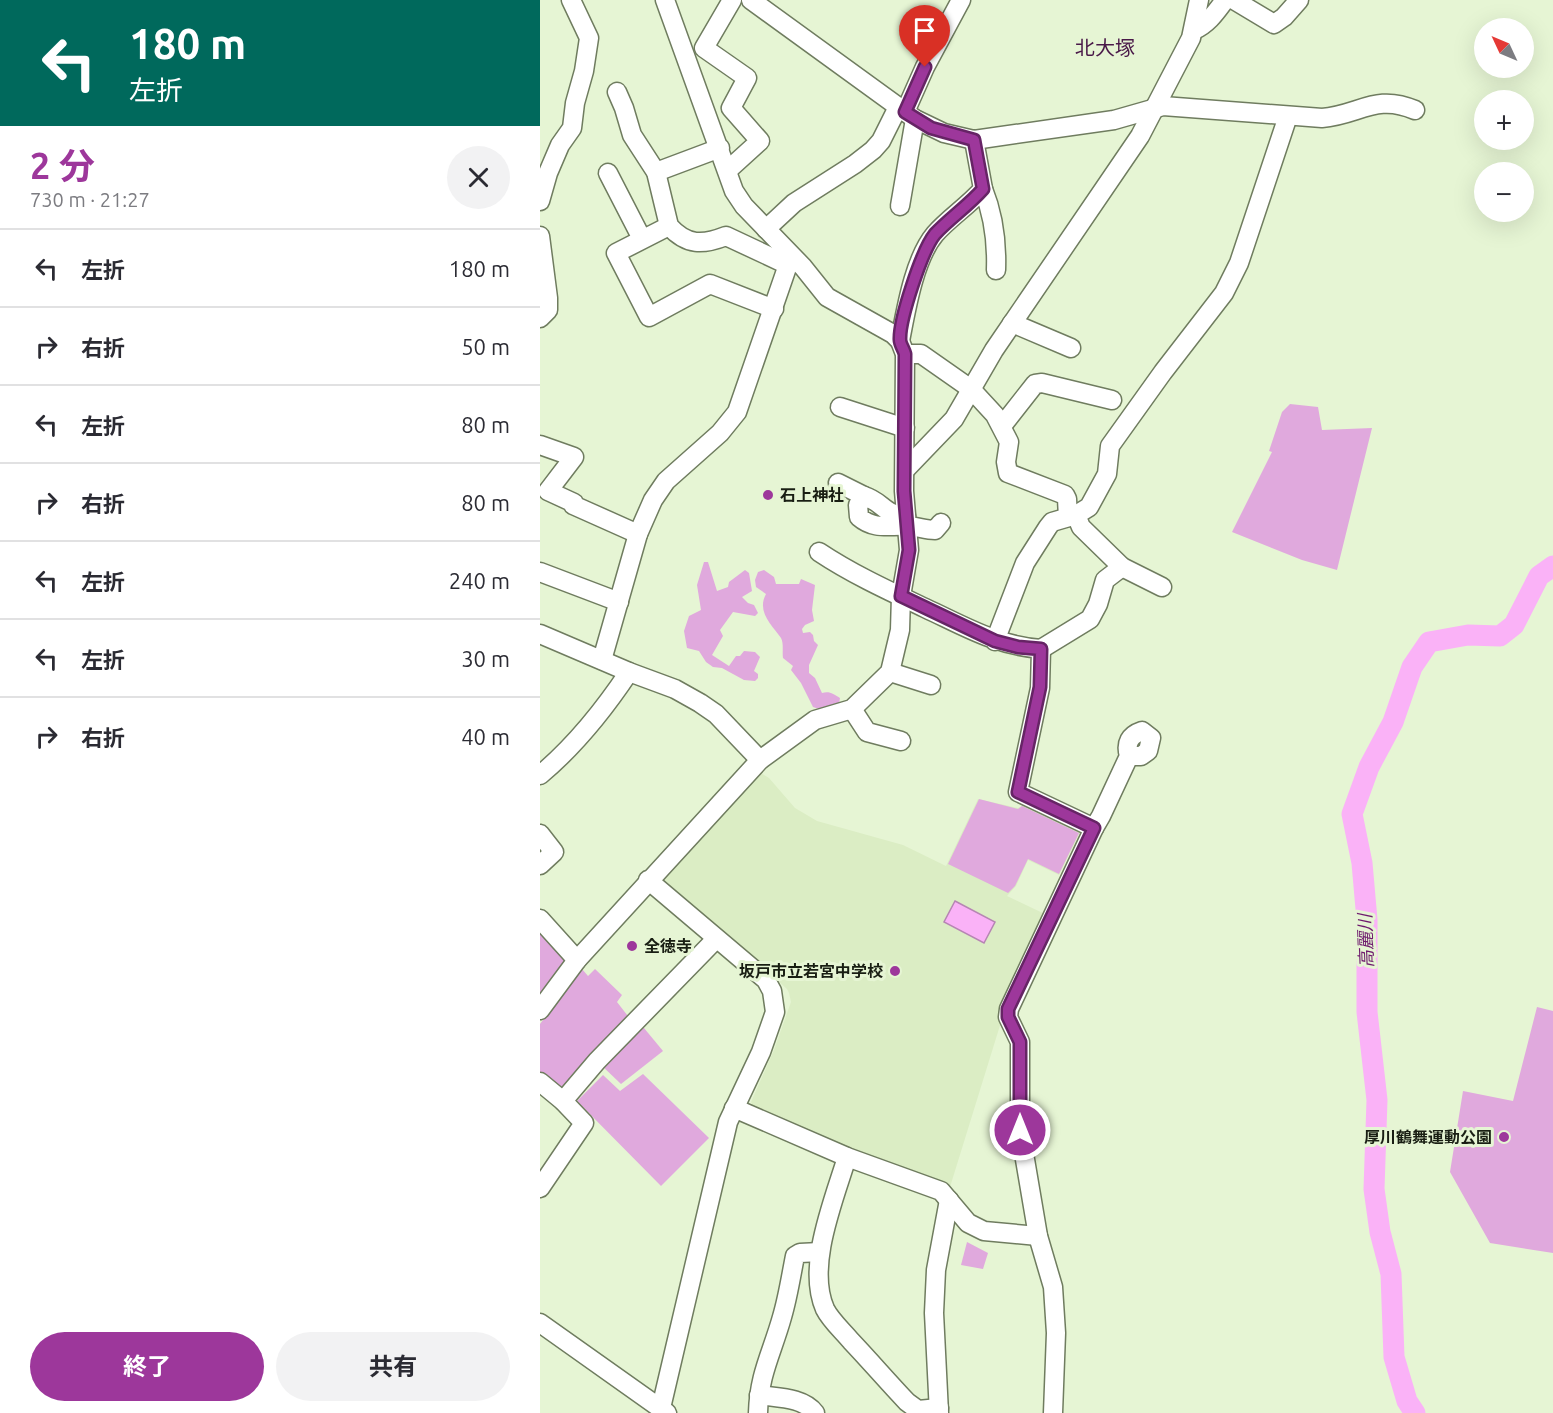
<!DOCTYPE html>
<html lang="ja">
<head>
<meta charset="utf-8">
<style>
	body { margin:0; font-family:Ubuntu,"Noto Sans JP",sans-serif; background:#f2f2f3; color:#2b2b33; height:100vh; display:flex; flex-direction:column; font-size:22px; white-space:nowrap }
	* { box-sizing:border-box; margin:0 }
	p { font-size:20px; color:#7c7c81 }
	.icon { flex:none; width:33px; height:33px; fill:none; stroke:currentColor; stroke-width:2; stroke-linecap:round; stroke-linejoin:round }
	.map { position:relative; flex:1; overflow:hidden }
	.sheet { display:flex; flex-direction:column; background:#fff; width:540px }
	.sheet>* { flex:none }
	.banner { background:#00695c; color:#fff; overflow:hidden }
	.needle { width:39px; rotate:314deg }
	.tools { position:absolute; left:934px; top:18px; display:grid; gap:12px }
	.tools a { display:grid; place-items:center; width:60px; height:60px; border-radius:50%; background:#fff; box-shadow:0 6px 24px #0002; font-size:30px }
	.pin { position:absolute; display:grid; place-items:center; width:51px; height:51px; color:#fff; margin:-62px -26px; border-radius:50% 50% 50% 0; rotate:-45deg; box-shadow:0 0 6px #0007 }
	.pin .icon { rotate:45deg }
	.me { position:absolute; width:66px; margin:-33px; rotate:0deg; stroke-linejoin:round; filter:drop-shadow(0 0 4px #0008) }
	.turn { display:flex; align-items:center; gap:21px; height:126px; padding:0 30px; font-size:27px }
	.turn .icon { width:78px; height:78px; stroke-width:2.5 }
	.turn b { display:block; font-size:42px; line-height:51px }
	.round { display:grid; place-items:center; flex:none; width:63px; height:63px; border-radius:32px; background:#f2f2f3 }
	.head { display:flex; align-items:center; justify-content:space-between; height:102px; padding:0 30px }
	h1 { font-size:36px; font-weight:700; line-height:45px; color:#9d379b }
	.cta { display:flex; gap:12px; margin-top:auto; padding:12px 30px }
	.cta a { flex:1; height:69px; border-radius:36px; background:#9d379b; color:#fff; font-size:24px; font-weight:700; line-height:69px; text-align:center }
	.cta a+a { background:#f2f2f3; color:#2b2b33 }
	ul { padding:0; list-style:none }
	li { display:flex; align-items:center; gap:18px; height:78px; padding:0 30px; border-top:2px solid #e1e1e2 }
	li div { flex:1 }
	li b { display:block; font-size:22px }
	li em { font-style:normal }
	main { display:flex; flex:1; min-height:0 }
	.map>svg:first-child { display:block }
</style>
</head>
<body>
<main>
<section class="sheet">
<div class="banner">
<div class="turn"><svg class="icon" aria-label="left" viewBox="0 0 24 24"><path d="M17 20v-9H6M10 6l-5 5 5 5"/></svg><div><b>180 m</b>左折</div></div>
</div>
<div class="head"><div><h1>2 分</h1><p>730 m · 21:27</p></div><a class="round"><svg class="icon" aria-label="close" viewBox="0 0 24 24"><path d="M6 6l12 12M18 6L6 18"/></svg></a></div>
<ul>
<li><svg class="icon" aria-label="left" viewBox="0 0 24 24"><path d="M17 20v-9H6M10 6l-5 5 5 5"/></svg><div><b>左折</b></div><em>180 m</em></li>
<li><svg class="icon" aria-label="right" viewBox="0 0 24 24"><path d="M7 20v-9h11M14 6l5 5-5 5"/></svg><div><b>右折</b></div><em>50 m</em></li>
<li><svg class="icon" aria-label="left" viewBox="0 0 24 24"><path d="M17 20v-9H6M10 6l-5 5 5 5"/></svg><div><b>左折</b></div><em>80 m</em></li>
<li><svg class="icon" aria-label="right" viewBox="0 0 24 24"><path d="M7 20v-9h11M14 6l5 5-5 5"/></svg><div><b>右折</b></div><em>80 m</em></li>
<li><svg class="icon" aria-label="left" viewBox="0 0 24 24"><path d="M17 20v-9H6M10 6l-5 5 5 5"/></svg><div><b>左折</b></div><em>240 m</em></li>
<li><svg class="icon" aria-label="left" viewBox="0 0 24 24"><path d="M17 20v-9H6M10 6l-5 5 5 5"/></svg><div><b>左折</b></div><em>30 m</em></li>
<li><svg class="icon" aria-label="right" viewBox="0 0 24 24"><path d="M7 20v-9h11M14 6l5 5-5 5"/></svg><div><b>右折</b></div><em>40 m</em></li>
</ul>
<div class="cta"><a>終了</a><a>共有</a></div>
</section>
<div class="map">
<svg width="1013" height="1413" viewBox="0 0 1013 1413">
	<rect width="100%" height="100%" fill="#e6f5d4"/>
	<path fill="#dbedc4" d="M221 773 229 778 255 808 277 821 363 845 406 866 438 799 478 808 482 806 540 832 519 875 488 860 476 886 467 896 509 916 466 1006 410 1187 309 1152 214 1111 211 1102 234 1050 251 1002 249 993 247 989 207 953 123 883V875Z"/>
	<g fill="#e0a9dd">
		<path d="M750 404 778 407 782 430 832 428 797 570 762 560 692 532 732 452 729 451 742 412Z"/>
		<path d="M164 562H168L177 591 188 587 189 582 205 570 209 573 212 591 202 597 208 603 214 605 218 613 215 616 193 612 180 630 183 636 172 655 189 666 196 656H200L204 651 215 652 220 657 214 671 218 674V678L215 681 204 680 182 668 173 667 166 662 159 651 147 648 144 631 149 616 161 610 157 585Z"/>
		<path d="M224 570 234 577 236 584H259L261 579 275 585 272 610 274 621 265 625 262 629 263 633 270 632 273 635 274 641 278 645 269 665V673L275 678 282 693C290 691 293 694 300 698L299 704 285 711 273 707 261 683 251 670 253 666 243 658C242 652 244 644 241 638 233 626 216 612 226 594L216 587 215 580 218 572Z"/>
		<path d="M439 799 478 809 482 806 539 833 519 874 488 859 475 886 468 893 408 864Z"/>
		<path d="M0 926 31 963 0 1001Z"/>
		<path d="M42 969 48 976 55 969 82 995 77 1002 91 1020 25 1095 0 1077V1024Z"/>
		<path d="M997 1007 1013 1011V1253L950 1243 910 1172 923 1091 973 1101Z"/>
		<path d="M99 1022 123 1051 81 1084 59 1063Z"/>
		<path d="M103 1074 169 1138 121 1186 37 1101 63 1075 80 1091Z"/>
		<path d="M427 1242 448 1253 443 1269 421 1265Z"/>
	</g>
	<path fill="#fab2f7" stroke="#b686b3" stroke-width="1.5" d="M415 901 455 922 444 943 404 922Z"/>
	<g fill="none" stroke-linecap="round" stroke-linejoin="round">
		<path stroke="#fab2f7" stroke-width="21" d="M875 1413 867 1401 854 1357 851 1274 840 1232 834 1189 837 1100 827 1012V920L822 863 812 814 829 767 853 722 872 667 889 642 928 635 960 636 974 625 999 576 1013 566"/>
		<defs>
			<g id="minor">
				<path d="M211 0 375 119 404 133 434 140 574 120 623 106 782 118C819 115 836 93 875 110"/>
				<path d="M694 0 734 24 744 17 759 0"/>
				<path d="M654 30C668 24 676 12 685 0"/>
				<path d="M77 92 84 108 92 135 116 172 129 226C147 246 163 245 186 236L248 265"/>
				<path d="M365 112 385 67 421 0"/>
				<path d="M188 170 220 141 191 108 207 78 164 48 192 0"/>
				<path d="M116 172 180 148"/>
				<path d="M68 173 102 239"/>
				<path d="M443 189C454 216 457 241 456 270"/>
				<path d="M0 201 8 173 20 145 32 128 35 103 44 71 49 38 31 0"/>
				<path d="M360 206 375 119"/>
				<path d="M129 226 76 253 109 317 170 284 234 309"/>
				<path d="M226 229 254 203 315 164 333 150 341 141 358 107"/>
				<path d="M0 236 8 298V310L0 318"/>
				<path d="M472 323 531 348"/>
				<path d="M360 341C366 310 374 259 395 234 409 218 428 206 443 189L434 140"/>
				<path d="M365 354H381L431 389 455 415 469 442 466 462 468 473 525 495 527 499 528 517"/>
				<path d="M300 407 365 428"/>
				<path d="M462 426 495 384 502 383 572 400"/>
				<path d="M0 445 34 457 8 491 34 503 33 505 98 534"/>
				<path d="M365 470 414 419 454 350 600 136 651 38 659 0"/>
				<path d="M298 483 324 496"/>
				<path d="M536 515 541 527 582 567 622 587"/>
				<path d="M366 516C345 516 342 501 324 496L318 505 319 517C334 530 349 525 366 526 376 526 385 530 395 530L401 523"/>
				<path d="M279 552C312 574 349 591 385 608 426 627 455 645 501 649L500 688 478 792 554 828 469 1009 468 1017 480 1042V1130L498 1236 513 1287 516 1333 513 1413"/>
				<path d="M0 572 79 602"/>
				<path d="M0 634 89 672 135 689 160 703 176 714 220 760"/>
				<path d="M455 641 485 563 508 527 512 522 536 515 549 507 567 474 570 446 623 372 684 293 699 263 748 116"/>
				<path d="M501 649 550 619 558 604 565 580 582 567"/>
				<path d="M62 660 98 534 113 500 126 481 180 433 197 412 251 256"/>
				<path d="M350 672 391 685"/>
				<path d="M312 709 327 732 361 741"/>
				<path d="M0 775C36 745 63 711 89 672"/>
				<path d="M554 828 561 816 589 756C585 743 590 735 602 731L611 738 608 751 601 756H589"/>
				<path d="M0 834 14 852 0 865"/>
				<path d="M108 880 226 980 232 991 235 1012 221 1052 188 1122 121 1408"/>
				<path d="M0 919 37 960"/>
				<path d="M0 1010 37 960 220 760 275 720 312 709 350 672 360 630 361 596 369 550 364 491 365 354 360 341 353 334 287 297 263 267 204 206 194 191 125 0"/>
				<path d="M0 1082 23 1101 44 1123 0 1188"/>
				<path d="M23 1101 57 1061 176 939"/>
				<path d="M194 1108 307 1157 401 1191 428 1223 444 1231 498 1236"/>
				<path d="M307 1157C294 1200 266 1266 285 1309 291 1321 303 1331 311 1341 330 1361 348 1382 367 1402L378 1410 399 1408"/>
				<path d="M0 1323 127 1413"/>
				<path d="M219 1395C237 1398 263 1397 275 1413"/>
				<path d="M218 1413C219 1374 232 1353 242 1317 248 1297 251 1276 255 1256L260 1253 280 1252"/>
				<path d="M399 1413 394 1313 396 1270 409 1200"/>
			</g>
		</defs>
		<use href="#minor" stroke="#6f7c5f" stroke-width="21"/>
		<use href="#minor" stroke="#fff" stroke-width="18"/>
	</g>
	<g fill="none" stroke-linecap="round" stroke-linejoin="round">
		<defs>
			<path id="route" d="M385 67 365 112 391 128 434 140 443 189C428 206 410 218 395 234 382 250 359 320 360 340 360 344 364 350 365 354L364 491 369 550 361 596 455 641 478 647 501 649 500 687 478 792 554 828 468 1009V1017L480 1042V1130"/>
		</defs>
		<use href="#route" stroke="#662465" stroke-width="15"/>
		<use href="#route" stroke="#9d379b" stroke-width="10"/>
	</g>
	<g fill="#9d379b" stroke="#e6f5d4" stroke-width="2">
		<circle cx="228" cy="495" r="6"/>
		<circle cx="92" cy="946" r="6"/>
		<circle cx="355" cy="971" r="6"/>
		<circle cx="964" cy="1137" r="6"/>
	</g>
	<g text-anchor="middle" stroke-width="6" stroke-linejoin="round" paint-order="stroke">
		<g font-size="16" font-weight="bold" fill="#191e13" stroke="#e6f5d4" text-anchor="start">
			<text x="240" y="501">石上神社</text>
			<text x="104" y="952">全徳寺</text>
			<text x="343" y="977" text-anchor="end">坂戸市立若宮中学校</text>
			<text x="952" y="1143" text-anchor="end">厚川鶴舞運動公園</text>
		</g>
		<g font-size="18" font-style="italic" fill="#6e1a6d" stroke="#e6f5d4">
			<text transform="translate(826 941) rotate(-92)" y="6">高麗川</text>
		</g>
		<g font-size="20" fill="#491848" stroke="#e6f5d4">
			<text x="565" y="55">北大塚</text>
		</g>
	</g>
</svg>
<div class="tools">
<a><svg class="needle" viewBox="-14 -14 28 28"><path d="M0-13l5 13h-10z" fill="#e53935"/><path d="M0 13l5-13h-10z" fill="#7c7c81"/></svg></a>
<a>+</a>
<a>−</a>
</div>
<div class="pin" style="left:385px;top:67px;background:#d93025"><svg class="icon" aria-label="arrive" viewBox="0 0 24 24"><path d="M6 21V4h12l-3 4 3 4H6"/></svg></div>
<svg class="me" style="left:480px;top:1130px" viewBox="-20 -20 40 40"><circle r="17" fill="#9d379b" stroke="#fff" stroke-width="3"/><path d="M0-11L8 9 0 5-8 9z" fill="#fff"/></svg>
</div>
</main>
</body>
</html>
